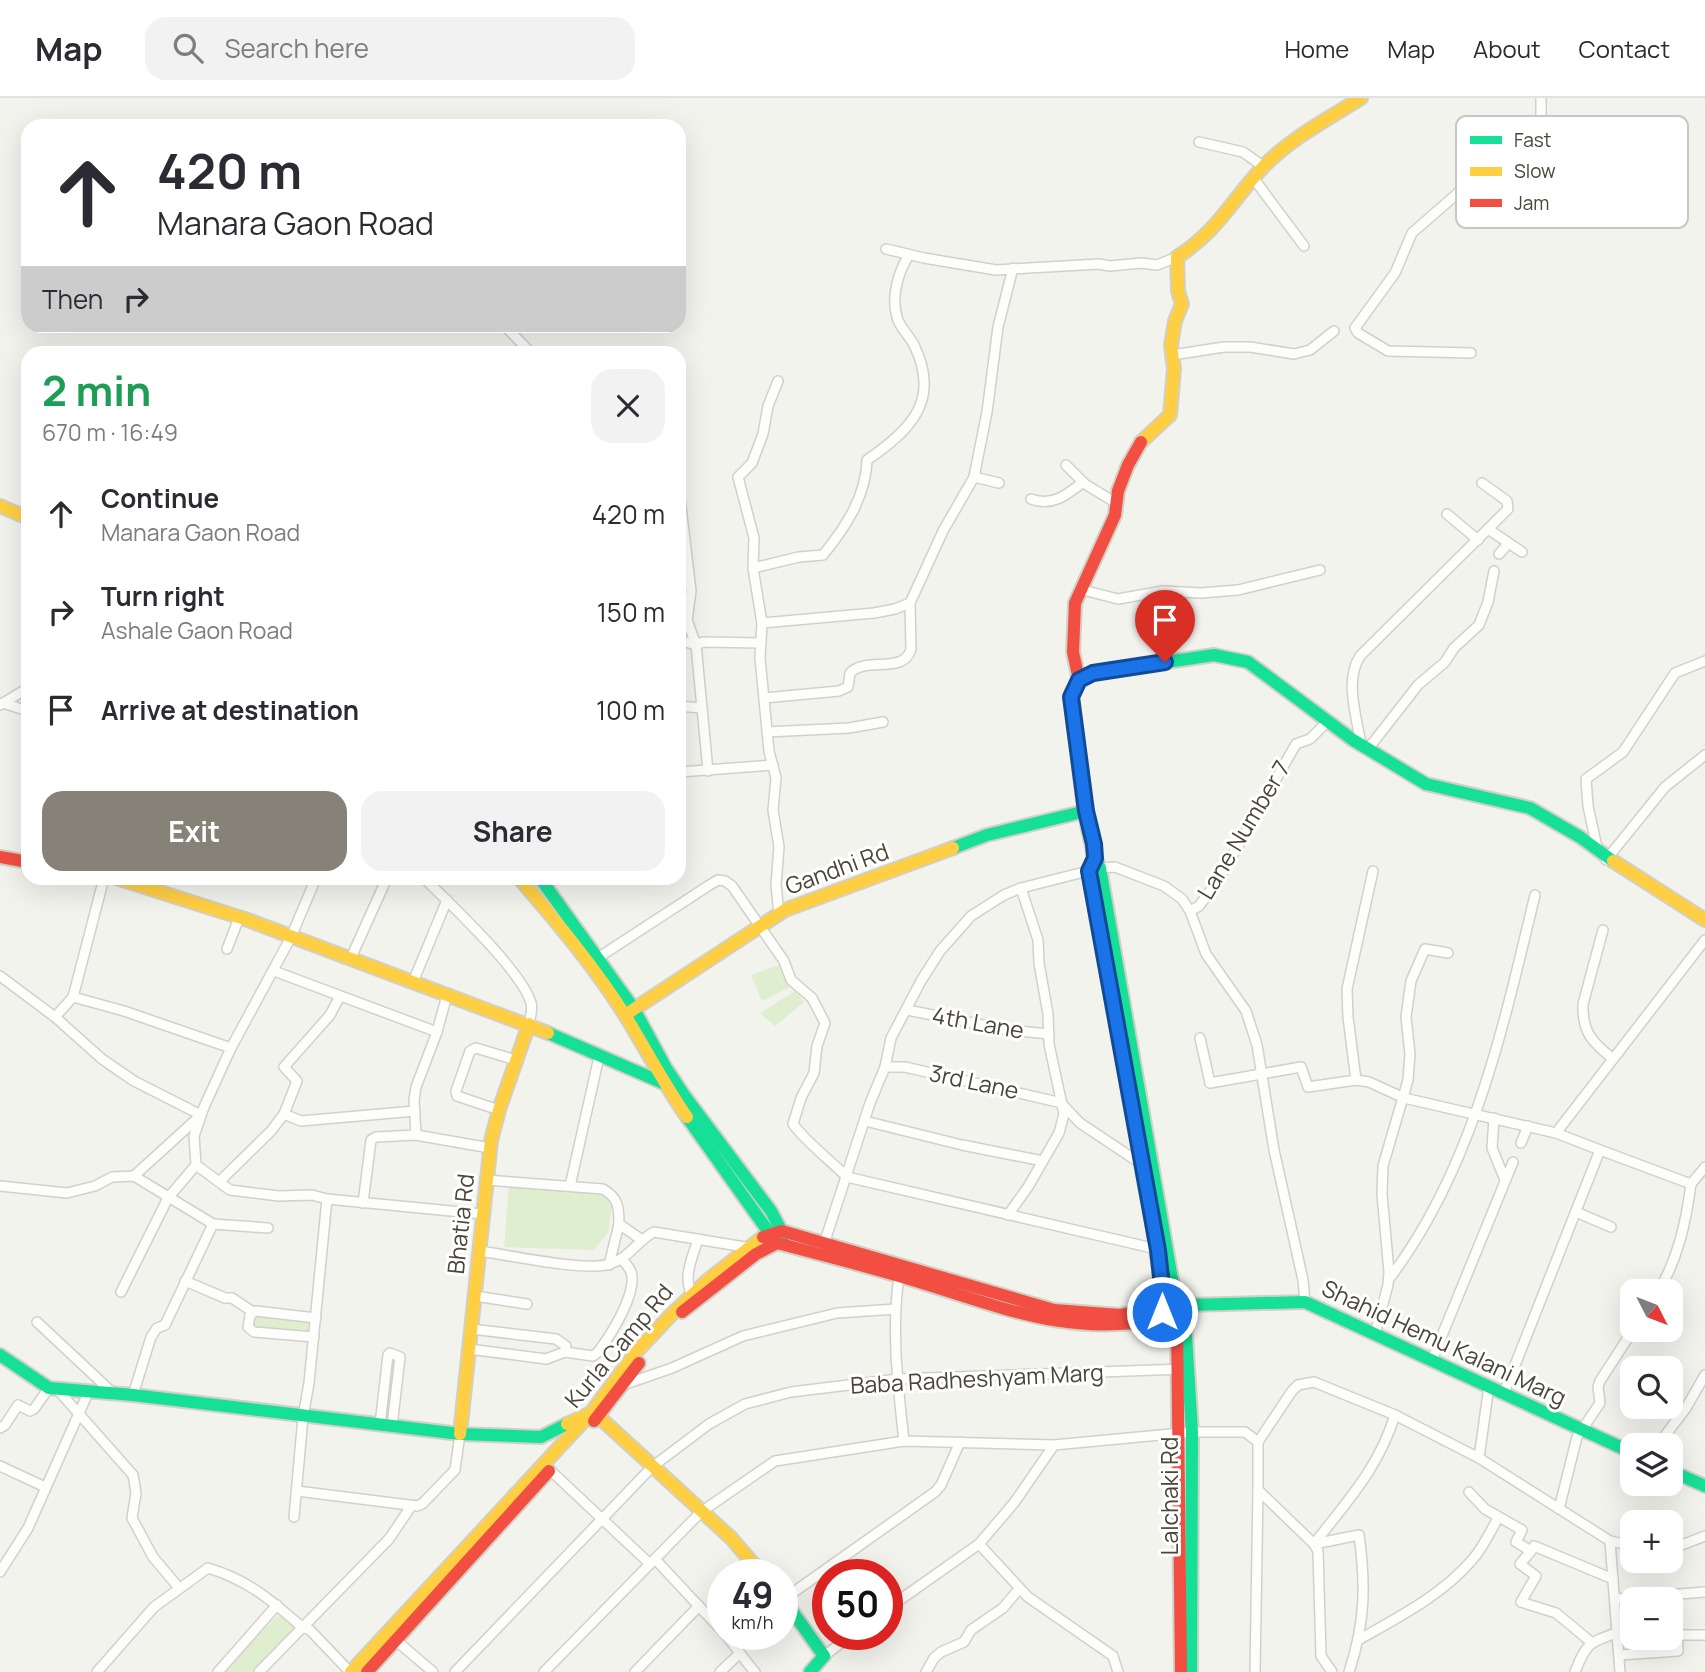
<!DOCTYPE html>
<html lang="en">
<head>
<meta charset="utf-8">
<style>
	body { margin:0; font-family:Manrope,sans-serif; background:#f2f2f3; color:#2b2b33; height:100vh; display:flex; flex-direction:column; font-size:26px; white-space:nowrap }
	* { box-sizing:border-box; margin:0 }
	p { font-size:23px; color:#7c7c81 }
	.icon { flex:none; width:38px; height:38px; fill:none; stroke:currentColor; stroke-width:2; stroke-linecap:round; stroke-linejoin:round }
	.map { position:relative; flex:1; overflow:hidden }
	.panel { position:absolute; left:21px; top:248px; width:665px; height:539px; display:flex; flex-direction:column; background:#fff; border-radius:21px; box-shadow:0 7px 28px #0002 }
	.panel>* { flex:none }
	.top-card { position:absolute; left:21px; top:21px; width:665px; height:214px; border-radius:21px; box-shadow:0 7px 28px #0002; background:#fff; color:#2b2b33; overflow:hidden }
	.needle { width:46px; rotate:132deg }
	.controls { position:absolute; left:1620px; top:1181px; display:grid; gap:14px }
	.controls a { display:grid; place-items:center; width:63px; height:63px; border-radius:14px; background:#fff; box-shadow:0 7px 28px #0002; font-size:35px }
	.speed { position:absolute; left:707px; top:1461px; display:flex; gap:14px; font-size:35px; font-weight:700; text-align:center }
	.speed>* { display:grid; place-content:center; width:91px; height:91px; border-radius:50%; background:#fff; box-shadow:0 7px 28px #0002; line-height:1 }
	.speed small { font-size:18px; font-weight:400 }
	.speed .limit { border:10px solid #d22; background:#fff; color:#111 }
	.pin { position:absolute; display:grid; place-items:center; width:60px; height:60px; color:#fff; margin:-72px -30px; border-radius:50% 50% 50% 0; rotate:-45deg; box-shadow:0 0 7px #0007 }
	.pin .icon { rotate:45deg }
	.me { position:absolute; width:77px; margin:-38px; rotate:0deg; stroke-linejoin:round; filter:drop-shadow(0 0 5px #0008) }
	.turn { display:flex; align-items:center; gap:24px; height:147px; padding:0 21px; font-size:32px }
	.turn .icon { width:91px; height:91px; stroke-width:2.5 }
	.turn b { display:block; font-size:49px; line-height:60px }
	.then { display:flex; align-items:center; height:66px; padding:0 21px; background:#0003; gap:14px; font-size:26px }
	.round { display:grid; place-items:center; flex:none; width:74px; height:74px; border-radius:21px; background:#f2f2f3 }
	.overview { display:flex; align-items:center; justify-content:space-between; height:119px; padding:0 21px }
	h1 { font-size:42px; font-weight:700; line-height:52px; color:#1e9e55 }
	.action { display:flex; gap:14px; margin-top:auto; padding:14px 21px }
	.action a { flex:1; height:80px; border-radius:21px; background:#868278; color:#fff; font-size:28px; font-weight:700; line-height:80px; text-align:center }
	.action a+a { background:#f2f2f3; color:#2b2b33 }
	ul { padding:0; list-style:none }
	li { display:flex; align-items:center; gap:21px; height:98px; padding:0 21px }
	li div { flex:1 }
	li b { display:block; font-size:26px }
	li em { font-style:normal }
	header { display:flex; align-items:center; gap:42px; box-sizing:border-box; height:98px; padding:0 35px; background:#fff; border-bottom:2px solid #e1e1e2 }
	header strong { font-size:33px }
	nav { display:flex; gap:38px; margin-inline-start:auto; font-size:24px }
	.search { width:490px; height:63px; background:#f2f2f3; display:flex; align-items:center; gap:18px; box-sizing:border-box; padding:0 24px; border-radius:21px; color:#7c7c81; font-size:26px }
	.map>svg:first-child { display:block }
</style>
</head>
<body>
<header>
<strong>Map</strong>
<div class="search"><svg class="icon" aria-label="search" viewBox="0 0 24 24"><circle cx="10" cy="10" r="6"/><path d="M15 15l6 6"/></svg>Search here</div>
<nav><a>Home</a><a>Map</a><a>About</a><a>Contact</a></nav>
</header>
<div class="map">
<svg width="1705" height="1574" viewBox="0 0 1705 1574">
	<rect width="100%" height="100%" fill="#f3f3ee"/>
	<g fill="#deeece">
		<path d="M781 866 792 888 762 903 751 877Z"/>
		<path d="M795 893 804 904 775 928 760 915Z"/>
		<path d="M509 1087 604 1097 612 1109 608 1135 594 1152 504 1149Z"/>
		<path d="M256 1214 309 1222 308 1235 253 1229 251 1221Z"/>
		<path d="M282 1517 293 1527V1533L254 1574H224L276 1519Z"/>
	</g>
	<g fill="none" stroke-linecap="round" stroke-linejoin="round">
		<defs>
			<g id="street">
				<path d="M1199 44 1243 54 1264 69"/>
				<path d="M1254 81 1304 148"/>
				<path d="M886 151 924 160 996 172 1099 166 1110 168 1141 165 1157 167 1177 159"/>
				<path d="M505 228 532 256"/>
				<path d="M1471 255 1388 253 1358 235 1355 230 1395 175 1412 135 1466 88 1502 51 1537 31 1541 22V0"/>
				<path d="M1172 257 1224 249H1250L1294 256 1310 252 1334 233"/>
				<path d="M778 283 768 308 763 336 752 365 738 379 754 440 753 470 762 525 760 560 769 653 776 680 773 712 779 749 776 787 779 816"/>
				<path d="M1066 367 1085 386 1116 405"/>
				<path d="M974 379 999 385"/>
				<path d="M679 392 691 493 687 522 696 547 708 673"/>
				<path d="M1031 401C1052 409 1067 397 1083 384"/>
				<path d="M1447 416 1478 442"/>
				<path d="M1488 431 1522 454"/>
				<path d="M1499 456 1508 446"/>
				<path d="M753 470 799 459 823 457C846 429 866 398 867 362 911 332 941 302 914 247 909 237 899 229 897 219 891 199 898 174 909 157"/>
				<path d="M1083 492 1118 501 1163 493 1201 495 1238 492 1320 472"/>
				<path d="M762 525 874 515 895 511 910 505 943 433 974 379 987 314 998 229 1013 170"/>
				<path d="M679 542 696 547 703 544 761 545"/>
				<path d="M764 600 839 593 848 589 850 575C866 558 904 577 911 551L910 505"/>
				<path d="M3 605 28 613"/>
				<path d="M0 607 28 590"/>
				<path d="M679 608 701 610"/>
				<path d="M767 634 849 630 883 624"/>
				<path d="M1361 647C1357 619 1344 583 1360 558L1508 411 1507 403 1482 385"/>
				<path d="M1368 651 1418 587 1445 564 1454 550 1479 527 1488 504 1494 473"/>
				<path d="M679 674 773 667"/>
				<path d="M1598 754 1588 708 1586 681 1623 654 1675 575 1705 563"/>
				<path d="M1606 762 1665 689 1705 657"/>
				<path d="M424 780C449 805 522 873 531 905 533 912 530 920 529 926"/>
				<path d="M1190 813 1199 808 1218 783 1296 646 1310 641 1327 624"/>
				<path d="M1603 832 1583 906C1582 934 1592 944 1613 961"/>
				<path d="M227 851 239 820"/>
				<path d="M350 862 387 780"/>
				<path d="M593 863 708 788 718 782 725 783 732 788 784 863 791 882 812 900 825 925 817 948 814 975 801 1000 793 1026C808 1046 829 1061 847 1079L1161 1152"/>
				<path d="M274 873 437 934"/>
				<path d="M0 878 55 919 102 961 134 983 201 1017 134 1078"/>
				<path d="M413 884 447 802"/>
				<path d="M73 899 124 913 231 950"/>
				<path d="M907 912 1009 932 1049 936"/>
				<path d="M55 919 73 899 104 780"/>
				<path d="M1200 940 1210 985 1301 969 1308 989 1356 982 1369 984 1404 1000 1556 1035"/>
				<path d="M885 969H905L1062 1005"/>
				<path d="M1356 982 1348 919 1347 891 1373 773"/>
				<path d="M1063 1007 1080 1025 1143 1067"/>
				<path d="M499 1012 457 998 456 993 470 953 476 950 516 962"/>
				<path d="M284 1016 301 1023 415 1013"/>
				<path d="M1494 1020 1492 1050 1505 1082"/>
				<path d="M865 1023 962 1047 1043 1063"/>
				<path d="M416 1037 490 1050"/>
				<path d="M1521 1045 1528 1028"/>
				<path d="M1600 1052 1691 1086 1705 1069"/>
				<path d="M486 1082 603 1091C618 1100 619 1108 619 1126L642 1142"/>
				<path d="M219 1084 271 1033 284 1016 297 983 284 969 330 917 340 898"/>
				<path d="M0 1088 67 1095 95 1088 112 1079 134 1078 213 1126 268 1130"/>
				<path d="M570 1088 599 959"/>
				<path d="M327 1101 482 1116"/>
				<path d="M363 1105 371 1042 376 1039 416 1037 414 1002 416 989 437 934 447 897"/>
				<path d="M1576 1114 1611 1129"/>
				<path d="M1008 1117 1028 1089 1059 1035 1064 1016 1049 946 1048 916 1039 865 1038 842 1021 790"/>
				<path d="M823 1149 870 1005 885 969 891 940 921 883 940 853 971 818 1004 797 1021 790 1100 770 1115 769 1164 788 1182 801 1190 813 1206 856 1246 913 1257 947 1274 1052 1303 1182 1305 1204"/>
				<path d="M480 1153C508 1157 586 1174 610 1166 628 1161 638 1142 654 1134L751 1150"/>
				<path d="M609 1167 619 1126"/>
				<path d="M899 1178C891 1232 898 1288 904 1343"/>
				<path d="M1389 1181C1473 1071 1503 930 1535 797"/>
				<path d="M185 1183 225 1200H232L253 1214"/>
				<path d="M121 1194 168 1100 196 1067"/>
				<path d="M1658 1194C1678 1161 1686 1124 1691 1086"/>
				<path d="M691 1195C683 1178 693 1158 698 1141"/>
				<path d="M475 1198 527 1206"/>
				<path d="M37 1224 115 1297"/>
				<path d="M471 1231 556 1241 566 1248 565 1254"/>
				<path d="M1375 1236 1388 1187 1389 1174 1382 1096 1383 1068 1408 982 1410 956 1406 919 1411 883 1425 851 1448 855"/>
				<path d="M314 1239 254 1234 248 1229 250 1217 256 1213 316 1220"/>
				<path d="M469 1251 546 1261 565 1254 593 1258 598 1254C610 1238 638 1195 631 1174 629 1169 625 1165 622 1161"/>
				<path d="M1432 1262 1513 1064"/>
				<path d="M623 1287 672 1270 743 1238 837 1215 896 1211"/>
				<path d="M57 1291 133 1377 136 1395 132 1420 153 1459 179 1490"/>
				<path d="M1504 1295 1600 1052 1556 1035 1705 842"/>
				<path d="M133 1297 151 1239 157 1230 165 1227 213 1126"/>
				<path d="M380 1327 388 1257 390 1255 400 1259 392 1328"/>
				<path d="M0 1330 5 1327 18 1307 30 1313 34 1311 49 1290"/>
				<path d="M1258 1344 1292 1293 1298 1287 1314 1284 1395 1317 1479 1360 1610 1443 1633 1448"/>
				<path d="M1258 1344V1392L1314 1446 1318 1453 1321 1558 1332 1574"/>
				<path d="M1657 1348 1686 1310 1705 1277"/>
				<path d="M1479 1360 1489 1288"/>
				<path d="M0 1368 45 1389"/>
				<path d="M550 1372 650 1466"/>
				<path d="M297 1393 417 1408 422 1406 455 1372 460 1336"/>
				<path d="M1469 1394 1485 1411 1522 1432 1516 1444 1531 1453 1534 1448 1613 1481"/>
				<path d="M1559 1411 1577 1339 1600 1305 1598 1289 1600 1283 1633 1232"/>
				<path d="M294 1419 303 1319 309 1285 327 1101 312 1097 279 1098 230 1092 196 1067 194 1038 204 1009 231 950 291 839 316 780"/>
				<path d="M1610 1443 1620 1574"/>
				<path d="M979 1446 1028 1499 1113 1558 1118 1574"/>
				<path d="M1314 1446 1359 1437C1366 1488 1365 1525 1349 1574"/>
				<path d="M1314 1446C1348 1402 1378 1371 1395 1317"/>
				<path d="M1671 1451 1705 1438"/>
				<path d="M1531 1453 1520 1466 1536 1478 1521 1504 1556 1515 1591 1544"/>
				<path d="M655 1461 723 1534"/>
				<path d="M0 1474 28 1430 88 1295"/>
				<path d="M784 1501 935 1394 941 1387 960 1344"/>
				<path d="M1615 1501 1705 1494"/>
				<path d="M887 1511 979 1446 1014 1405 1054 1347"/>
				<path d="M725 1536C736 1549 744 1562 755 1574"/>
				<path d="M392 1539 433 1574"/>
				<path d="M1360 1541C1399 1519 1442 1497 1472 1462 1483 1450 1490 1434 1498 1420"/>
				<path d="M1619 1557 1678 1553 1677 1537H1705"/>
				<path d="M824 1558 853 1536"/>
				<path d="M97 1574 154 1509 208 1470C248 1482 271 1502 302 1529L310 1532 350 1574"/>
				<path d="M218 1574 277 1507"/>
				<path d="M259 1574 389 1441 412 1407"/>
				<path d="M455 1574 652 1369 709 1326 745 1306 791 1294 898 1281 1184 1271"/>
				<path d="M544 1574 701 1414 775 1363 904 1343 1054 1347 1192 1334H1245L1258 1344"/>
				<path d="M635 1574 699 1508"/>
				<path d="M720 1574 739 1556"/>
				<path d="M926 1574 934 1560 941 1554 964 1544 971 1532 1003 1510 1019 1491"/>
				<path d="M1255 1574 1258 1392"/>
				<path d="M1575 1574C1586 1546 1589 1544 1617 1535"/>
			</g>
			<g id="fast">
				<path d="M1079 582 1093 575 1214 557 1248 564 1353 642 1426 686 1530 710 1580 739 1613 763"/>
				<path d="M1075 632C1080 670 1084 738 1100 770L1175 1198"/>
				<path d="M953 750 987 737 1086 713"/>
				<path d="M540 780 634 911 666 970 684 997 771 1113 784 1138"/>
				<path d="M548 935 663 985 673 981"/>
				<path d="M687 1019 773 1140"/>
				<path d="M1149 1104 1164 1205"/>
				<path d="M1188 1207 1305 1204 1633 1355"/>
				<path d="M1185 1222 1192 1334 1191 1574"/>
				<path d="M0 1257 49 1290 133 1297 460 1336 541 1339 567 1326"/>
				<path d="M1671 1373 1705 1388"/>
				<path d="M782 1499 824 1558 810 1574"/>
			</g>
			<g id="slow">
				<path d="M1141 344 1170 317 1174 271 1171 247 1175 223 1182 206 1178 193 1177 159C1218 133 1232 102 1263 69 1291 40 1328 21 1361 0"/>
				<path d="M0 408 28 420"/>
				<path d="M1613 763 1705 822"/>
				<path d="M116 780 245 821 548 935"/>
				<path d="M519 780C557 824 594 868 625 917 646 951 664 986 687 1019"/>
				<path d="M625 917 785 812 953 750"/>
				<path d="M567 1326 591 1315 598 1318 731 1440 763 1477"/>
				<path d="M460 1336 491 1043 499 1012 529 926"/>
				<path d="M351 1574 591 1315 637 1253 671 1217 708 1182 763 1139"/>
			</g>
			<g id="jam">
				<path d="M1075 632 1071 599 1079 582 1073 554 1075 505 1115 417 1118 393 1128 367 1141 344"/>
				<path d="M0 759 28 764"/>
				<path d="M1095 760 1089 773 1149 1104"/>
				<path d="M763 1139 782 1133 1054 1212 1120 1217 1162 1210"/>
				<path d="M682 1214 756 1156 777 1145C823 1157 870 1169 916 1183 1004 1210 1071 1240 1165 1220"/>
				<path d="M1177 1225 1181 1574"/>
				<path d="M594 1323 639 1265"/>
				<path d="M367 1574 549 1373"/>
			</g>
		</defs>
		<use href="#street" stroke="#d1d0cb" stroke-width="12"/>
		<use href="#fast" stroke="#d2d0c5" stroke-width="16"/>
		<use href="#slow" stroke="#d2d0c5" stroke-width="16"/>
		<use href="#jam" stroke="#d2d0c5" stroke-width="16"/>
		<use href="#street" stroke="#fdfdfc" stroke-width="9"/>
		<use href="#fast" stroke="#16e098" stroke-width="12"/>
		<use href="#slow" stroke="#ffcf43" stroke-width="12"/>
		<use href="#jam" stroke="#f24e42" stroke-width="12"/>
	</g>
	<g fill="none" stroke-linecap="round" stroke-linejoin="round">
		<defs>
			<path id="route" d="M1162 1214 1164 1205 1158 1152 1089 773 1095 760 1094 746 1086 713 1071 599 1079 582 1093 575 1165 564"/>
		</defs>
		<use href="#route" stroke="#114b97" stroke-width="18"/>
		<use href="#route" stroke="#1a73e8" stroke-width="12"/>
	</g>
	<g text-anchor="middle" stroke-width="6" stroke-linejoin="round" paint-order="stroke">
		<g font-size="23" fill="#4b4538" stroke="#fff">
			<text transform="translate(1244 732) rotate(-59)" y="8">Lane Number 7</text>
			<text transform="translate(837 771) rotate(-20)" y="8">Gandhi Rd</text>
			<text transform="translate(978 925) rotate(10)" y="8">4th Lane</text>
			<text transform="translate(974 984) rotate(12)" y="8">3rd Lane</text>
			<text transform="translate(461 1126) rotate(-84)" y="8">Bhatia Rd</text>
			<text transform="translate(1444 1245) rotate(25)" y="8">Shahid Hemu Kalani Marg</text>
			<text transform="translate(619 1248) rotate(-50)" y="8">Kurla Camp Rd</text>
			<text transform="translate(977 1281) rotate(-3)" y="8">Baba Radheshyam Marg</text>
			<text transform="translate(1170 1398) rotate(-90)" y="8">Lalchaki Rd</text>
		</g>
	</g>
	<rect x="1456" y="18" width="232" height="112" rx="10" fill="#fff" stroke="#c9c7c3" stroke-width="2"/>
	<rect x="1470" y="38" width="32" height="8" fill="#16e098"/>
	<rect x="1470" y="69" width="32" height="9" fill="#ffcf43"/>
	<rect x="1470" y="101" width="32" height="8" fill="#f24e42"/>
	<g font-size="19" fill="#4b4538">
		<text x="1514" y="49">Fast</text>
		<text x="1514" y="80">Slow</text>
		<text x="1514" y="112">Jam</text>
	</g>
</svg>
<div class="controls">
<a><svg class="needle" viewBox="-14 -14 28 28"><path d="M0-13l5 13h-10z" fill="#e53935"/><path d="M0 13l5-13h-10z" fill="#7c7c81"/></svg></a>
<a><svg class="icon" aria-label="search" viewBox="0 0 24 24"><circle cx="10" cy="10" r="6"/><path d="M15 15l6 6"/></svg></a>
<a><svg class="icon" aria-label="layers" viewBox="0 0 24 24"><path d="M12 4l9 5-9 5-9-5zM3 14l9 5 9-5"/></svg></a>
<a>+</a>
<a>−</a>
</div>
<div class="speed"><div>49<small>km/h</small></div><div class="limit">50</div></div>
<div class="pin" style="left:1165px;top:564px;background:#d93025"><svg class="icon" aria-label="arrive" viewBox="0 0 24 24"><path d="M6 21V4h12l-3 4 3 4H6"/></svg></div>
<svg class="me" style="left:1162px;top:1214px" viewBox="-20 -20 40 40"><circle r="17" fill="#1a73e8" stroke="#fff" stroke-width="3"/><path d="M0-11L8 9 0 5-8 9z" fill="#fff"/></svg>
<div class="top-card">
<div class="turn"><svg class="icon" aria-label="ahead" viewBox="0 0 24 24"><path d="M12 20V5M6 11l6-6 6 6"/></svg><div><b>420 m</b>Manara Gaon Road</div></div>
<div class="then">Then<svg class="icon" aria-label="right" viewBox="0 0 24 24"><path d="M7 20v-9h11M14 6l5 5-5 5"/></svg></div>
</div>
<section class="panel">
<div class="overview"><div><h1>2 min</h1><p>670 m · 16:49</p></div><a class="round"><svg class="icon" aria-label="close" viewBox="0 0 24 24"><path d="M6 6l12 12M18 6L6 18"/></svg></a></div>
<ul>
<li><svg class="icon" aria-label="ahead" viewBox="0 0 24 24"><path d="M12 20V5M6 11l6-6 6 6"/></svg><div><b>Continue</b><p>Manara Gaon Road</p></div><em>420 m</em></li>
<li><svg class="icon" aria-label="right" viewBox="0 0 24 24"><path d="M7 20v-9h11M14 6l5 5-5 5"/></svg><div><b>Turn right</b><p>Ashale Gaon Road</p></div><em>150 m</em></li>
<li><svg class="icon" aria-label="arrive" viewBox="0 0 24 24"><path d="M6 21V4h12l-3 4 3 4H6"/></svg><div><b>Arrive at destination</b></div><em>100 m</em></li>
</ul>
<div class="action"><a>Exit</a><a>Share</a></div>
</section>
</div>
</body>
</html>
